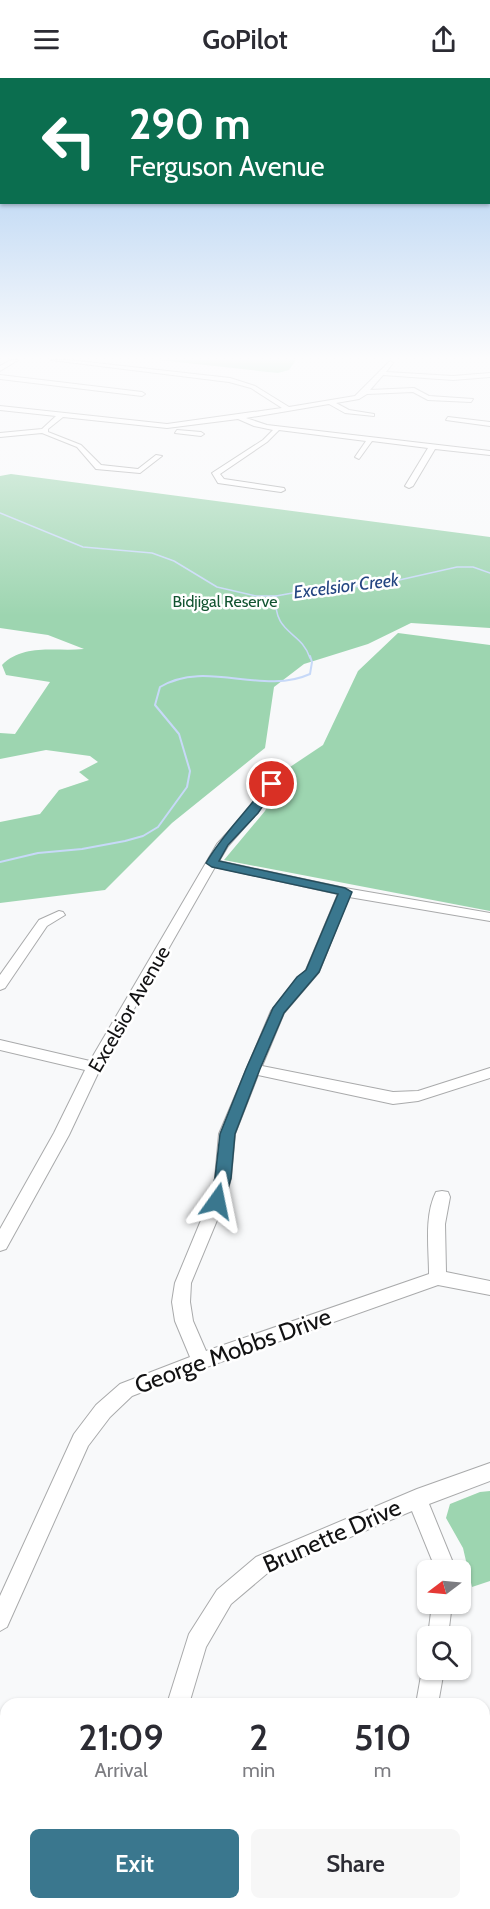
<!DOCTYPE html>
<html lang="en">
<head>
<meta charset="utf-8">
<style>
	body { margin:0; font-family:Cabin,sans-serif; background:#f7f7f7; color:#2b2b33; height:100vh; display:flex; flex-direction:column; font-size:22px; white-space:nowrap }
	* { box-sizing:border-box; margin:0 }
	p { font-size:20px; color:#7c7c81 }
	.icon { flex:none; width:33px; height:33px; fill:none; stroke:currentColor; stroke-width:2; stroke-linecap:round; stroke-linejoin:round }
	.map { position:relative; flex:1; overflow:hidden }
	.drawer { position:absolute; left:0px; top:1620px; width:490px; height:212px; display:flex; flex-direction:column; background:#fff; border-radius:18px 18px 0 0; box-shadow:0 2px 4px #0004 }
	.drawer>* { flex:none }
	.top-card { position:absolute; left:0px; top:0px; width:490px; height:126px; box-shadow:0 2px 4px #0004; background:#0b6e4f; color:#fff; overflow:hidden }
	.needle { width:39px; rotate:254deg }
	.tools { position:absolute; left:417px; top:1482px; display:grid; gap:12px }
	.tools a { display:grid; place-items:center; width:54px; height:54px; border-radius:9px; background:#fff; box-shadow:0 2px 4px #0004; font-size:30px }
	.pin { position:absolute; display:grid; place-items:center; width:51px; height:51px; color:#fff; margin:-26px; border:3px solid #fff; border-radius:50%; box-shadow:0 2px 6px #0007 }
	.me { position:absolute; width:66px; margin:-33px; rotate:12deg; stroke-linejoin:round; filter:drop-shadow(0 0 4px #0008) }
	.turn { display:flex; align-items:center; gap:21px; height:126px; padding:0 30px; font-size:27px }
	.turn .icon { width:78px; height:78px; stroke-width:2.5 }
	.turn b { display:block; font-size:42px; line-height:51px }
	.eta { display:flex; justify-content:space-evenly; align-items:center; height:102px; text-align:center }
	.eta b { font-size:36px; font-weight:600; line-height:42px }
	.primary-button { display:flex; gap:12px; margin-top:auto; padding:12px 30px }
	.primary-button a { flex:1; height:69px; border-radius:9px; background:#3a778e; color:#fff; font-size:24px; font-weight:600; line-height:69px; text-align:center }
	.primary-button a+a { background:#f7f7f7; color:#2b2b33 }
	header { display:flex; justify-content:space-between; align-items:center; height:78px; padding:0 30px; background:#fff; font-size:27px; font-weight:600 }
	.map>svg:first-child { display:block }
</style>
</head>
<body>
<header><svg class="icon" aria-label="menu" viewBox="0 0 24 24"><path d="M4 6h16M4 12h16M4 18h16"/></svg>GoPilot<svg class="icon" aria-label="share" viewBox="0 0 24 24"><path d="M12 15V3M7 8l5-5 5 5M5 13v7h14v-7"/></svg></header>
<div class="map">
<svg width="490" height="1831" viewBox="0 0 490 1831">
	<rect width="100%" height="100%" fill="#f8f9fa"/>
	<g fill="#9dd5b0">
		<path d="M159 282H296L289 292 278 295Z"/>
		<path d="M11 396 490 459V550L411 545 368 566 304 586 274 609 265 670 172 745 105 812 0 825V744L40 736 59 712 89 702 79 694 98 684 90 678 46 672 0 681V655L15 656 50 604 6 597 2 587C24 565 56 574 84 571L48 557 0 550V398Z"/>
		<path d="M398 555 490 567V833L224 782 265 733 284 693 323 667 358 593Z"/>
		<path d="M490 1413V1503L472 1509 463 1470 446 1440 450 1426 480 1414Z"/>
	</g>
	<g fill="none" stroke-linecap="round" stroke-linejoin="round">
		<g stroke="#c7d9f8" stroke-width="1.5">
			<path d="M0 435 83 469 152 475 174 483 217 509 256 518H276L309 512 377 507 457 489H473L490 495"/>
			<path d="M276 518C273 557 301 552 310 580"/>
		</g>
		<path stroke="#c7d9f8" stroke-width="2" d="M0 784 38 775 82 771 125 763 143 758 158 749 187 709 190 693 179 656 155 627 160 609C206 581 262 618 310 596L312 584 310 578"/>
		<defs>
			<g id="minor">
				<path d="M11 282H18L0 293V288Z"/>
				<path d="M51 282H69L230 300 255 308 289 329 355 318 390 283 393 285 386 294 453 298 490 295V299L453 302 383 297 370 312 414 310 429 318 473 321 471 324 428 322 413 314 367 316 359 321 336 325 349 332 374 336V338L345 335 329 326 246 340 267 347 490 373V377L435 371 413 408 409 410 405 408 428 370 372 363 359 381 355 379 366 363 279 352 267 364 220 396 224 401 284 410 285 412 281 414 218 405 212 395 263 362 273 352 254 348 238 341 167 350 63 339 48 351V354L81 367 101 387 138 391 156 377 162 378 140 395 96 391 77 369 42 355 0 359V355L42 351 56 338 0 332V328L167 346 282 330 251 310 229 304Z"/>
				<path d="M0 297 142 314 145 316 142 318 0 301Z"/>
				<path d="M448 339 490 344V348L446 342Z"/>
				<path d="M177 352 201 354 204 356 201 358 175 355Z"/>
				<path d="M272 703 277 706 258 734 228 768 219 783 345 810 490 835V843L349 819 319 894 284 935 262 988 393 1014 418 1013 490 990V1000L418 1023 393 1026 258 997 235 1056 231 1100 225 1123 191 1205 190 1224 193 1243 206 1273 429 1196C429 1170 424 1138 436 1114L442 1113 448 1114 450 1119 445 1146 446 1194 490 1203V1217L438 1207 204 1290 132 1318 110 1339 88 1368 7 1549 0 1553V1518L74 1356 96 1327 120 1306 190 1279 175 1243 172 1224 175 1205 209 1123 215 1100 219 1056 271 933 306 892 338 816 215 789 101 989 69 1057 6 1171 0 1173V1151L54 1055 85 992 0 972V962L90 983 217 766 250 730 268 704Z"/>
				<path d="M59 833 63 834 65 837 47 848 5 910 0 912V897L39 842Z"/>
				<path d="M490 1385V1403L429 1426 456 1492H436L412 1433 270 1493 231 1526 206 1569 189 1626H167L189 1556 217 1512 256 1479 417 1411Z"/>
				<path d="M432 1526H452L448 1558H428Z"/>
				<path d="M428 1583V1592H444L438 1626H416L422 1592Z"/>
				<path d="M103 1826H127L125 1831H101Z"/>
				<path d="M386 1826H410L409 1831H385Z"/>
			</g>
		</defs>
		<use href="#minor" stroke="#a9aaab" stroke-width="2"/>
		<use href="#minor" fill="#fff" fill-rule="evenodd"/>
	</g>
	<linearGradient id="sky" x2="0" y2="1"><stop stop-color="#9bc3ee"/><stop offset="0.52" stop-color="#fcfcfd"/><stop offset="1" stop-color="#fcfcfd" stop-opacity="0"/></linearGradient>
	<rect width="490" height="538" fill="url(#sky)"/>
	<path fill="#3a778e" stroke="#264d5c" stroke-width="1.5" d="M272 703 278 706 258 735 228 767 219 783 345 810 352 814 319 894 284 935 260 991 235 1056 231 1100 223 1128 217 1129 212 1128 209 1123 215 1100 220 1056 246 991 273 930 297 899 306 892 338 816 212 789 206 785C223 755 249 732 268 704Z"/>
	<g text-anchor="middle" stroke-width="5" stroke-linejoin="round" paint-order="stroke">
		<g font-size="16" fill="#125431" stroke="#fff">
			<text x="225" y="529">Bidjigal Reserve</text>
		</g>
		<g font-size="18" font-style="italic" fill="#234581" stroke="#fff">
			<text transform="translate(346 508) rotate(-7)" y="6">Excelsior Creek</text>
		</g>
		<g font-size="20" fill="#121213" stroke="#fff">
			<text transform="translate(129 931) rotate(-60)" y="7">Excelsior Avenue</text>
		</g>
		<g font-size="24" fill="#121213" stroke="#fff">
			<text transform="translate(233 1273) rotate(-20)" y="8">George Mobbs Drive</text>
			<text transform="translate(332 1458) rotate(-24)" y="8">Brunette Drive</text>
		</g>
	</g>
</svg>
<div class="tools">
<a><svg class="needle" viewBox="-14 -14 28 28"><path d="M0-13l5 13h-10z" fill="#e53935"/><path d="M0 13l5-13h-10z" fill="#7c7c81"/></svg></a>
<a><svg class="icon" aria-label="search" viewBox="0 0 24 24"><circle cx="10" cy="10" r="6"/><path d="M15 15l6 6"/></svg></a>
</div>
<div class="pin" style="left:272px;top:706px;background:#d93025"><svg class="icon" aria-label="arrive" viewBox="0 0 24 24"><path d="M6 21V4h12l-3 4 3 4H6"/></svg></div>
<svg class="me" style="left:217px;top:1123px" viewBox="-20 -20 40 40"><path d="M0-17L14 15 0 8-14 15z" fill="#3a778e" stroke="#fff" stroke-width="4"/></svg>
<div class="top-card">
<div class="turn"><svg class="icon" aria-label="left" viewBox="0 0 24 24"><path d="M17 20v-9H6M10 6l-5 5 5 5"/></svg><div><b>290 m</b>Ferguson Avenue</div></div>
</div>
<section class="drawer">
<div class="eta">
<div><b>21:09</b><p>Arrival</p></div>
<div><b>2</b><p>min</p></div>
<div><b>510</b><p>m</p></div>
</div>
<div class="primary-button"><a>Exit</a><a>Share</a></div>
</section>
</div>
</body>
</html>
